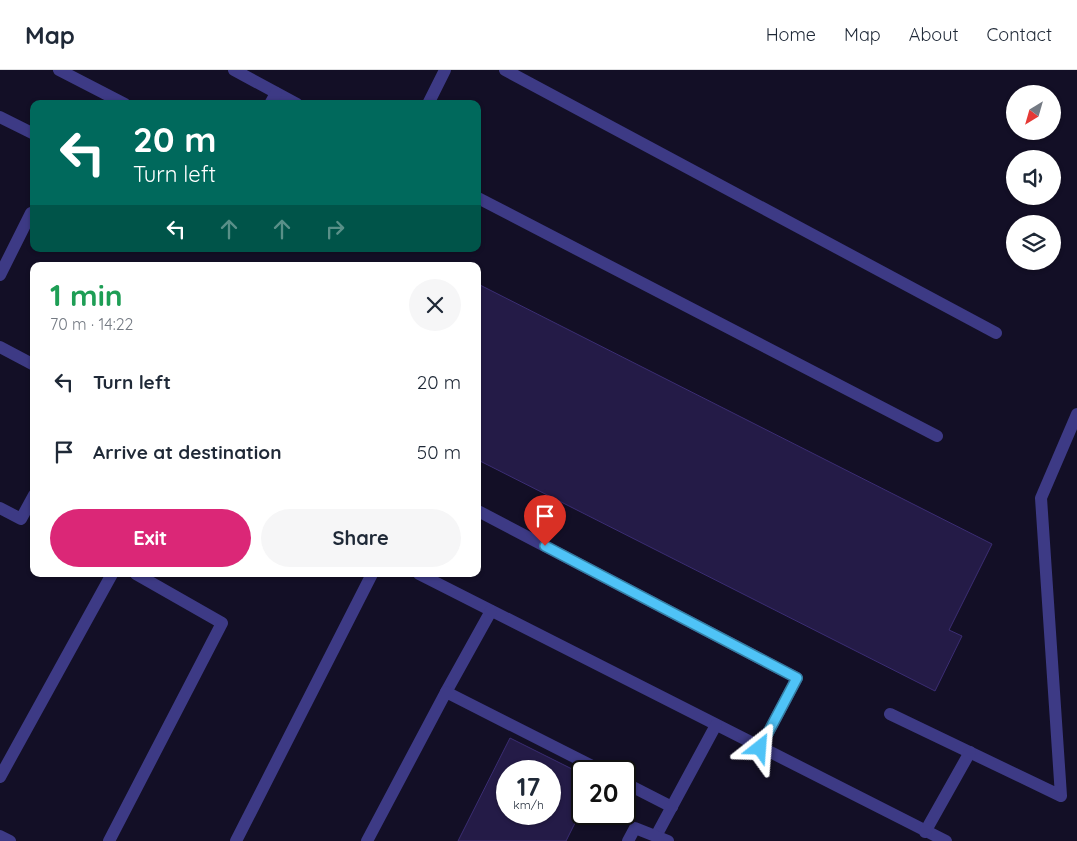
<!DOCTYPE html>
<html lang="en">
<head>
<meta charset="utf-8">
<style>
	body { margin:0; font-family:Quicksand,sans-serif; background:#f6f6f7; color:#1f2937; height:100vh; display:flex; flex-direction:column; font-size:19px; white-space:nowrap }
	* { box-sizing:border-box; margin:0 }
	p { font-size:16px; color:#747a83 }
	.icon { flex:none; width:28px; height:28px; fill:none; stroke:currentColor; stroke-width:2; stroke-linecap:round; stroke-linejoin:round }
	.map { position:relative; flex:1; overflow:hidden }
	.panel { position:absolute; left:30px; top:192px; width:451px; height:315px; display:flex; flex-direction:column; background:#fff; border-radius:10px; box-shadow:0 1px 4px #0004 }
	.panel>* { flex:none }
	.hud { position:absolute; left:30px; top:30px; width:451px; height:152px; border-radius:10px; box-shadow:0 1px 4px #0004; background:#00695c; color:#fff; overflow:hidden }
	.needle { width:32px; rotate:217deg }
	.tools { position:absolute; left:1006px; top:15px; display:grid; gap:10px }
	.tools a { display:grid; place-items:center; width:55px; height:55px; border-radius:50%; background:#fff; box-shadow:0 1px 4px #0004; font-size:25px }
	.speed { position:absolute; left:496px; top:690px; display:flex; gap:10px; font-size:25px; font-weight:700; text-align:center }
	.speed>* { display:grid; place-content:center; width:65px; height:65px; border-radius:50%; background:#fff; box-shadow:0 1px 4px #0004; line-height:1 }
	.speed small { font-size:12px; font-weight:400 }
	.speed .limit { border:2px solid #111; border-radius:8px; background:#fff; color:#111 }
	.pin { position:absolute; display:grid; place-items:center; width:42px; height:42px; color:#fff; margin:-51px -21px; border-radius:50% 50% 50% 0; rotate:-45deg; box-shadow:0 0 5px #0007 }
	.pin .icon { rotate:45deg }
	.me { position:absolute; width:55px; margin:-28px; rotate:28deg; stroke-linejoin:round; filter:drop-shadow(0 0 4px #0008) }
	.turn { display:flex; align-items:center; gap:18px; height:105px; padding:0 20px; font-size:22px }
	.turn .icon { width:65px; height:65px; stroke-width:2.5 }
	.turn b { display:block; font-size:35px; line-height:42px }
	.lanes { display:flex; align-items:center; height:48px; padding:0 20px; background:#0003; justify-content:center; gap:25px; direction:ltr }
	.lanes .off { opacity:.35 }
	.round { display:grid; place-items:center; flex:none; width:52px; height:52px; border-radius:26px; background:#f6f6f7 }
	.head { display:flex; align-items:center; justify-content:space-between; height:85px; padding:0 20px }
	h1 { font-size:30px; font-weight:700; line-height:38px; color:#1e9e55 }
	.button { display:flex; gap:10px; margin-top:auto; padding:10px 20px }
	.button a { flex:1; height:58px; border-radius:30px; background:#db2777; color:#fff; font-size:20px; font-weight:700; line-height:58px; text-align:center }
	.button a+a { background:#f6f6f7; color:#1f2937 }
	ul { padding:0; list-style:none }
	li { display:flex; align-items:center; gap:15px; height:70px; padding:0 20px }
	li div { flex:1 }
	li b { display:block; font-size:19px }
	li em { font-style:normal }
	header { display:flex; align-items:center; gap:30px; box-sizing:border-box; height:70px; padding:0 25px; background:#fff; border-bottom:1px solid #e0e1e3 }
	header strong { font-size:24px }
	nav { display:flex; gap:28px; margin-inline-start:auto; font-size:18px }
	.map>svg:first-child { display:block }
</style>
</head>
<body>
<header>
<strong>Map</strong>
<nav><a>Home</a><a>Map</a><a>About</a><a>Contact</a></nav>
</header>
<div class="map">
<svg width="1077" height="771" viewBox="0 0 1077 771">
	<rect width="100%" height="100%" fill="#130f26"/>
	<g fill="#241b47" stroke="#3b2d73" fill-rule="evenodd">
		<path d="M478 214 992 474 949 560 962 566 935 621 478 390Z"/>
		<path d="M510 668 582 704V739L566 771H458ZM508 701H550V744H508Z"/>
	</g>
	<g fill="none" stroke-linecap="round" stroke-linejoin="round">
		<g stroke="#3d3a85" stroke-width="12">
			<path d="M59 0 125 34"/>
			<path d="M234 0 297 34"/>
			<path d="M505 0 996 263"/>
			<path d="M270 34 276 23"/>
			<path d="M428 34 445 0"/>
			<path d="M0 47 34 64"/>
			<path d="M478 128 937 366"/>
			<path d="M0 205 31 143"/>
			<path d="M0 277 34 295"/>
			<path d="M0 438 21 449 34 425"/>
			<path d="M478 441 797 608 760 678"/>
			<path d="M419 504 946 771"/>
			<path d="M446 622 491 541"/>
			<path d="M890 644 1061 726 1041 428 1077 344"/>
			<path d="M0 707 112 504"/>
			<path d="M625 713 672 737"/>
			<path d="M925 762 970 682"/>
			<path d="M0 766 10 771"/>
			<path d="M656 766 716 655"/>
			<path d="M109 771 222 553 136 504"/>
			<path d="M236 771 372 504"/>
			<path d="M367 771 446 622 602 701"/>
			<path d="M628 771 635 758 668 771"/>
		</g>
	</g>
	<g fill="none" stroke-linecap="round" stroke-linejoin="round">
		<defs>
			<path id="route" d="M545 476 797 608 760 678"/>
		</defs>
		<use href="#route" stroke="#337fa1" stroke-width="12"/>
		<use href="#route" stroke="#4fc3f7" stroke-width="9"/>
	</g>
</svg>
<div class="tools">
<a><svg class="needle" viewBox="-14 -14 28 28"><path d="M0-13l5 13h-10z" fill="#e53935"/><path d="M0 13l5-13h-10z" fill="#747a83"/></svg></a>
<a><svg class="icon" aria-label="sound" viewBox="0 0 24 24"><path d="M4 9h4l5-4v14l-5-4H4zM17 9q2 3 0 6"/></svg></a>
<a><svg class="icon" aria-label="layers" viewBox="0 0 24 24"><path d="M12 4l9 5-9 5-9-5zM3 14l9 5 9-5"/></svg></a>
</div>
<div class="speed"><div>17<small>km/h</small></div><div class="limit">20</div></div>
<div class="pin" style="left:545px;top:476px;background:#d93025"><svg class="icon" aria-label="arrive" viewBox="0 0 24 24"><path d="M6 21V4h12l-3 4 3 4H6"/></svg></div>
<svg class="me" style="left:760px;top:678px" viewBox="-20 -20 40 40"><path d="M0-17L14 15 0 8-14 15z" fill="#4fc3f7" stroke="#fff" stroke-width="4"/></svg>
<div class="hud">
<div class="turn"><svg class="icon" aria-label="left" viewBox="0 0 24 24"><path d="M17 20v-9H6M10 6l-5 5 5 5"/></svg><div><b>20 m</b>Turn left</div></div>
<div class="lanes"><svg class="icon" aria-label="left" viewBox="0 0 24 24"><path d="M17 20v-9H6M10 6l-5 5 5 5"/></svg><svg class="icon off" aria-label="ahead" viewBox="0 0 24 24"><path d="M12 20V5M6 11l6-6 6 6"/></svg><svg class="icon off" aria-label="ahead" viewBox="0 0 24 24"><path d="M12 20V5M6 11l6-6 6 6"/></svg><svg class="icon off" aria-label="right" viewBox="0 0 24 24"><path d="M7 20v-9h11M14 6l5 5-5 5"/></svg></div>
</div>
<section class="panel">
<div class="head"><div><h1>1 min</h1><p>70 m · 14:22</p></div><a class="round"><svg class="icon" aria-label="close" viewBox="0 0 24 24"><path d="M6 6l12 12M18 6L6 18"/></svg></a></div>
<ul>
<li><svg class="icon" aria-label="left" viewBox="0 0 24 24"><path d="M17 20v-9H6M10 6l-5 5 5 5"/></svg><div><b>Turn left</b></div><em>20 m</em></li>
<li><svg class="icon" aria-label="arrive" viewBox="0 0 24 24"><path d="M6 21V4h12l-3 4 3 4H6"/></svg><div><b>Arrive at destination</b></div><em>50 m</em></li>
</ul>
<div class="button"><a>Exit</a><a>Share</a></div>
</section>
</div>
</body>
</html>
